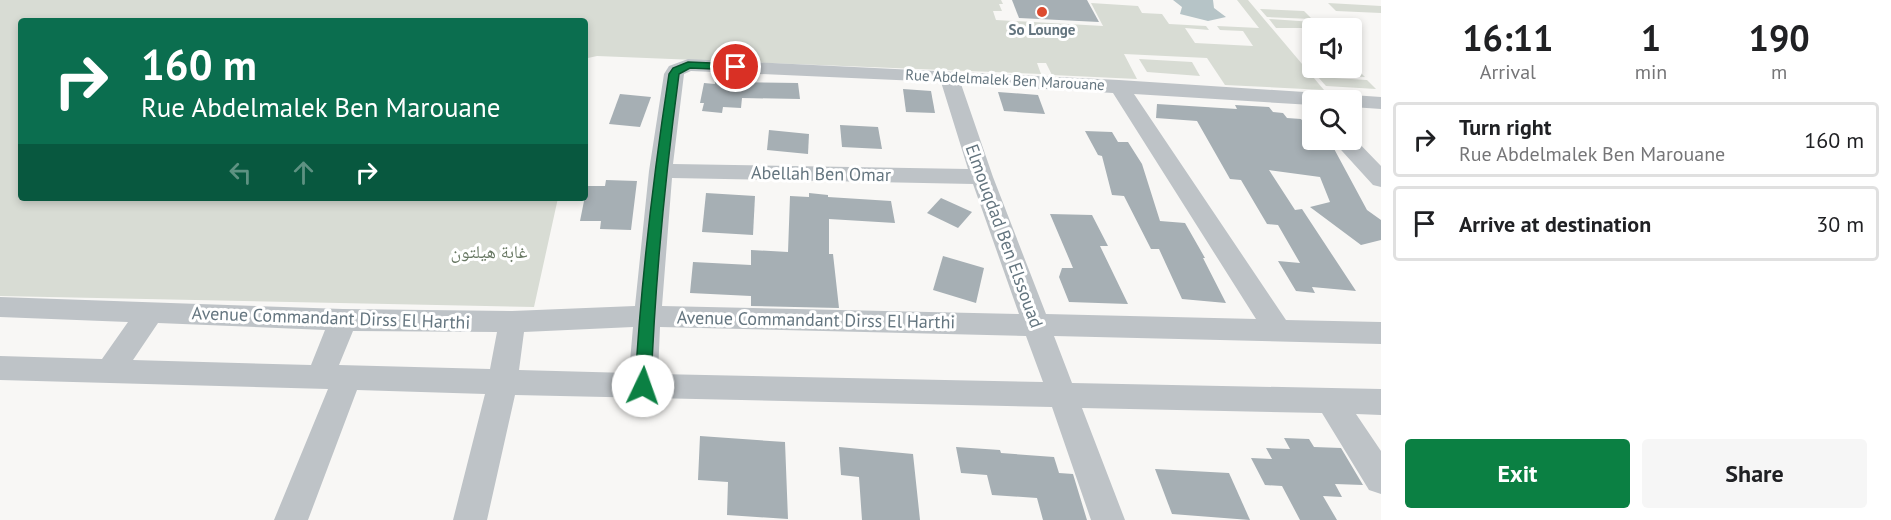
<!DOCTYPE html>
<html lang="en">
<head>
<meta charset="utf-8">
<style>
	body { margin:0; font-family:"PT Sans","Noto Naskh Arabic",sans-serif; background:#f6f6f6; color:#202124; height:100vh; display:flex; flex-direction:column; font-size:22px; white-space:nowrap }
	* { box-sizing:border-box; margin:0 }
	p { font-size:20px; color:#757577 }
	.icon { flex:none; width:33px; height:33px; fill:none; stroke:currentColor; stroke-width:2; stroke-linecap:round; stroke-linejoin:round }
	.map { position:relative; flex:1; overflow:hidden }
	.details { display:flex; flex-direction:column; background:#fff; width:510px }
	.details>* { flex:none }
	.guide { position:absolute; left:18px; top:18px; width:570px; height:183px; border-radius:6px; box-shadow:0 3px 9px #0003; background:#0b6e4f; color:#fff; overflow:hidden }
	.buttons { position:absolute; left:1302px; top:18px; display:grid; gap:12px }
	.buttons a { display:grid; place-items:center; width:60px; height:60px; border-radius:6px; background:#fff; box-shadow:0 3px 9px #0003; font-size:30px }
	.pin { position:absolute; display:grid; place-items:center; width:51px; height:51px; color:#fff; margin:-26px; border:3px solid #fff; border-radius:50%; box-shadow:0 2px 6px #0007 }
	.me { position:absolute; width:66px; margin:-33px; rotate:3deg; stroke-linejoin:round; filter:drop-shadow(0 0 4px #0008) }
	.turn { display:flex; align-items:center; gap:21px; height:126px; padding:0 24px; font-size:27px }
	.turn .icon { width:78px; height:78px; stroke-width:2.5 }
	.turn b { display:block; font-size:42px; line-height:51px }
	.lanes { display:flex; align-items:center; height:57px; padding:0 24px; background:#0003; justify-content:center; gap:30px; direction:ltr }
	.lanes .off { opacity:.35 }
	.eta { display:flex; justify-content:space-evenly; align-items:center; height:102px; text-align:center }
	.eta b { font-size:36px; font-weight:700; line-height:42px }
	.button { display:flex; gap:12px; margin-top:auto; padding:12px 24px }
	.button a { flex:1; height:69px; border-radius:6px; background:#0b8043; color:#fff; font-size:24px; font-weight:700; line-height:69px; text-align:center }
	.button a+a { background:#f6f6f6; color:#202124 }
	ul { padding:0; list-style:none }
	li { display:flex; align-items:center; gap:18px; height:75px; margin:0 12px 9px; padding:0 12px; border:3px solid #e0e0e0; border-radius:6px }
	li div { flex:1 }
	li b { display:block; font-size:22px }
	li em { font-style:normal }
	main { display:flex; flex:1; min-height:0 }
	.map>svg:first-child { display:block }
</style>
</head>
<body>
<main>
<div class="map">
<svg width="1381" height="520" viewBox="0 0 1381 520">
	<rect width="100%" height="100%" fill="#f8f7f5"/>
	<g fill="#d8dcd4">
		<path d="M0 0H1001L1003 4H999L1002 11H993L996 20 1103 26 1091 3 1138 6 1142 13 1162 14 1169 24 1206 26 1209 30 1185 28 1195 43 1253 46 1243 31 1220 30 1217 26 1259 28 1237 0H1248L1324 90 1225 85 1207 58 1124 54 1137 79 1052 75 1046 63H1037L1041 74 597 56 588 58 585 72V21H21V198H558L534 307 0 296Z"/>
		<path d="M1328 3 1381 6V13L1336 11Z"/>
		<path d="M1260 9 1304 11 1312 19 1267 17Z"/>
		<path d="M1269 19 1314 22 1320 28H1276Z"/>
		<path d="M1139 59 1192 62 1200 76 1147 72Z"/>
		<path d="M1308 65H1312V68H1356L1365 77 1315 74Z"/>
		<path d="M1318 77 1367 80 1376 89 1326 86Z"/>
	</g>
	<path fill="#b6c4c7" d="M1173 0H1213L1214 8 1226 17 1208 21 1180 14 1182 7Z"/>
	<g fill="#a6afb4">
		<path d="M1012 0H1087L1099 22 1019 18Z"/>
		<path d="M715 82 798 83 800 99 742 98 741 108 723 107 722 113 702 111 704 103H700L704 83 715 84Z"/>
		<path d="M903 89 931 91 935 113 906 112Z"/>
		<path d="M998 92 1038 95 1045 114 1004 111Z"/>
		<path d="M620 94 651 97 640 127 609 124Z"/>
		<path d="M1157 104 1237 109 1235 105 1269 107 1273 112 1283 113 1287 118 1301 119 1312 133V143L1332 145 1367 210 1381 220V240L1361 245 1310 207 1330 202 1320 177 1269 170 1295 210 1302 209 1356 291 1312 287 1315 293 1296 291 1278 261 1300 263 1278 225 1267 224 1241 180 1230 179 1197 121 1156 118Z"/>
		<path d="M840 125 878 127 882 149 842 147Z"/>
		<path d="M769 130 809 134 808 154 767 150Z"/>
		<path d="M1085 131 1112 132 1118 142H1128L1142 164 1160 221 1185 223 1205 258H1203L1226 303 1182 299 1159 249H1151L1124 196 1112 195 1102 156 1098 155Z"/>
		<path d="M606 180 637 181 631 230 600 229 601 221H580L587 186H605Z"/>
		<path d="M706 193 755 196 753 235 702 232Z"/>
		<path d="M809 193 828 195V197L891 201 895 223 829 219V254H833L839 308 751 306V296L690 293 693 262 751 265V250L788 252 790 196 809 197Z"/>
		<path d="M941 198 972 212 958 228 927 213Z"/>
		<path d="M1050 214 1092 215 1108 246H1100L1128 304 1069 302 1059 277 1062 268H1073Z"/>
		<path d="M943 256 984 268 976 303 933 290Z"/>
		<path d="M700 436 785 442 788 519 727 515 728 482 698 480Z"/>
		<path d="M1284 438 1309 439 1314 447 1341 448 1363 485 1335 484 1342 497 1323 496 1337 520H1300L1282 486 1265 485 1251 458 1272 459 1266 448 1290 449Z"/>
		<path d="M839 447 913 454 920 520H862L859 477 841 475Z"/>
		<path d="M956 447 1000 450 1001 453 1054 457 1059 473 1073 474 1087 520H1043L1037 498 992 495 987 475 961 473Z"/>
		<path d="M1155 469 1229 473 1250 520 1172 514Z"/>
	</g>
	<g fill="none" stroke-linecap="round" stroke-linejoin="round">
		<g fill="#bec3c7" fill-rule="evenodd">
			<path d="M688 59 1119 80 1335 94 1344 98 1352 95 1381 97V109L1352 107V100H1312V105L1134 94 1286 320 1381 322V344L1054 336 1072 383 1381 389V415L1356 414 1381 451V494L1369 490 1322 413 1082 408 1125 520H1091L1052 407 515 395 487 520H453L485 394 357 390 308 520H274L328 389 0 380V356L102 359 128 322 0 317V297L343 309 512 311 635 306 649 171 664 74 669 66ZM691 71 941 82 968 169 673 164 684 74ZM961 84 1113 93 1256 319 1046 314 993 177ZM672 178 973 184 1019 314 662 306ZM158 323 325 330 311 365 133 360ZM633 327 629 373 519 370 524 332ZM660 327 1026 336 1043 382 658 374ZM353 331 497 332 490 369 339 365Z"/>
			<path d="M1352 136 1381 166V187L1373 185 1332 140H1352Z"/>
		</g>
	</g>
	<path fill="#0b8043" stroke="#07532c" stroke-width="1.5" d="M688 62 736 64 741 67 736 70 690 68 679 74C665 178 655 282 651 386L649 391 643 393 637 391 635 386C641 281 653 178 669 74L673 68Z"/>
	<circle fill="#dd4b2f" stroke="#fff" stroke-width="2" cx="1042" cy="12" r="6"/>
	<g text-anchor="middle" stroke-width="6" stroke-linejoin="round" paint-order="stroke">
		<g font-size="15" font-weight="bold" fill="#64757f" stroke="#fff">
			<text x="1042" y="35">So Lounge</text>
		</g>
		<g font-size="15" fill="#64757f" stroke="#fff">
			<text transform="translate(1005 80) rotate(3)" y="5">Rue Abdelmalek Ben Marouane</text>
		</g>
		<g font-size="18" fill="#64757f" stroke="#fff">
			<text transform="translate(821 174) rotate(1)" y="6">Abellah Ben Omar</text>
			<text transform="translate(1004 236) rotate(70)" y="6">Elmouqdad Ben Elssouad</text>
			<text transform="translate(331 318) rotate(2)" y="6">Avenue Commandant Dirss El Harthi</text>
			<text transform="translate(816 320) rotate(1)" y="6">Avenue Commandant Dirss El Harthi</text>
		</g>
		<g font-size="18" fill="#677762" stroke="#fff">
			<text x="489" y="258">غابة هيلتون</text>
		</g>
	</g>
</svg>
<div class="buttons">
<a><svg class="icon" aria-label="sound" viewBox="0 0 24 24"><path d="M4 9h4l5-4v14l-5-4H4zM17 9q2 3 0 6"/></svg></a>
<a><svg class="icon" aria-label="search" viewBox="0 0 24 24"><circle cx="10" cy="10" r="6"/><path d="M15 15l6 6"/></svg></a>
</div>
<div class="pin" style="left:736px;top:67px;background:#d93025"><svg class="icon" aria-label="arrive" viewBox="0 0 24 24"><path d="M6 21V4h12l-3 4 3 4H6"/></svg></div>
<svg class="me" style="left:643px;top:386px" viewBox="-20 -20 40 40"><circle r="19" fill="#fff"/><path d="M0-13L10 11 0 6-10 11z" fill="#0b8043"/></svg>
<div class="guide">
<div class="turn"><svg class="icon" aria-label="right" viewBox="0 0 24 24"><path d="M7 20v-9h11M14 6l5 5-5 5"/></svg><div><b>160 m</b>Rue Abdelmalek Ben Marouane</div></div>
<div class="lanes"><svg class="icon off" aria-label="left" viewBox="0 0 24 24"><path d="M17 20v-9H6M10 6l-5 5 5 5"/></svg><svg class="icon off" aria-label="ahead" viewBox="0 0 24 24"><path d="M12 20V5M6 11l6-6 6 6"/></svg><svg class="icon" aria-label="right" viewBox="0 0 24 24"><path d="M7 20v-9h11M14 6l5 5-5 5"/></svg></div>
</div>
</div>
<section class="details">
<div class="eta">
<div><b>16:11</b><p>Arrival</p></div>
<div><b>1</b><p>min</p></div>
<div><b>190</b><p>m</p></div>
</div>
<ul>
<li><svg class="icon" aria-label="right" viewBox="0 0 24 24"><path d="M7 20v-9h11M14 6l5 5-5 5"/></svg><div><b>Turn right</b><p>Rue Abdelmalek Ben Marouane</p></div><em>160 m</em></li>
<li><svg class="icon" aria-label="arrive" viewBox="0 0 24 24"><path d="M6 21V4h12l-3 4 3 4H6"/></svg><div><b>Arrive at destination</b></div><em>30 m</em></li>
</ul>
<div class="button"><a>Exit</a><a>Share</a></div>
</section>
</main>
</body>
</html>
